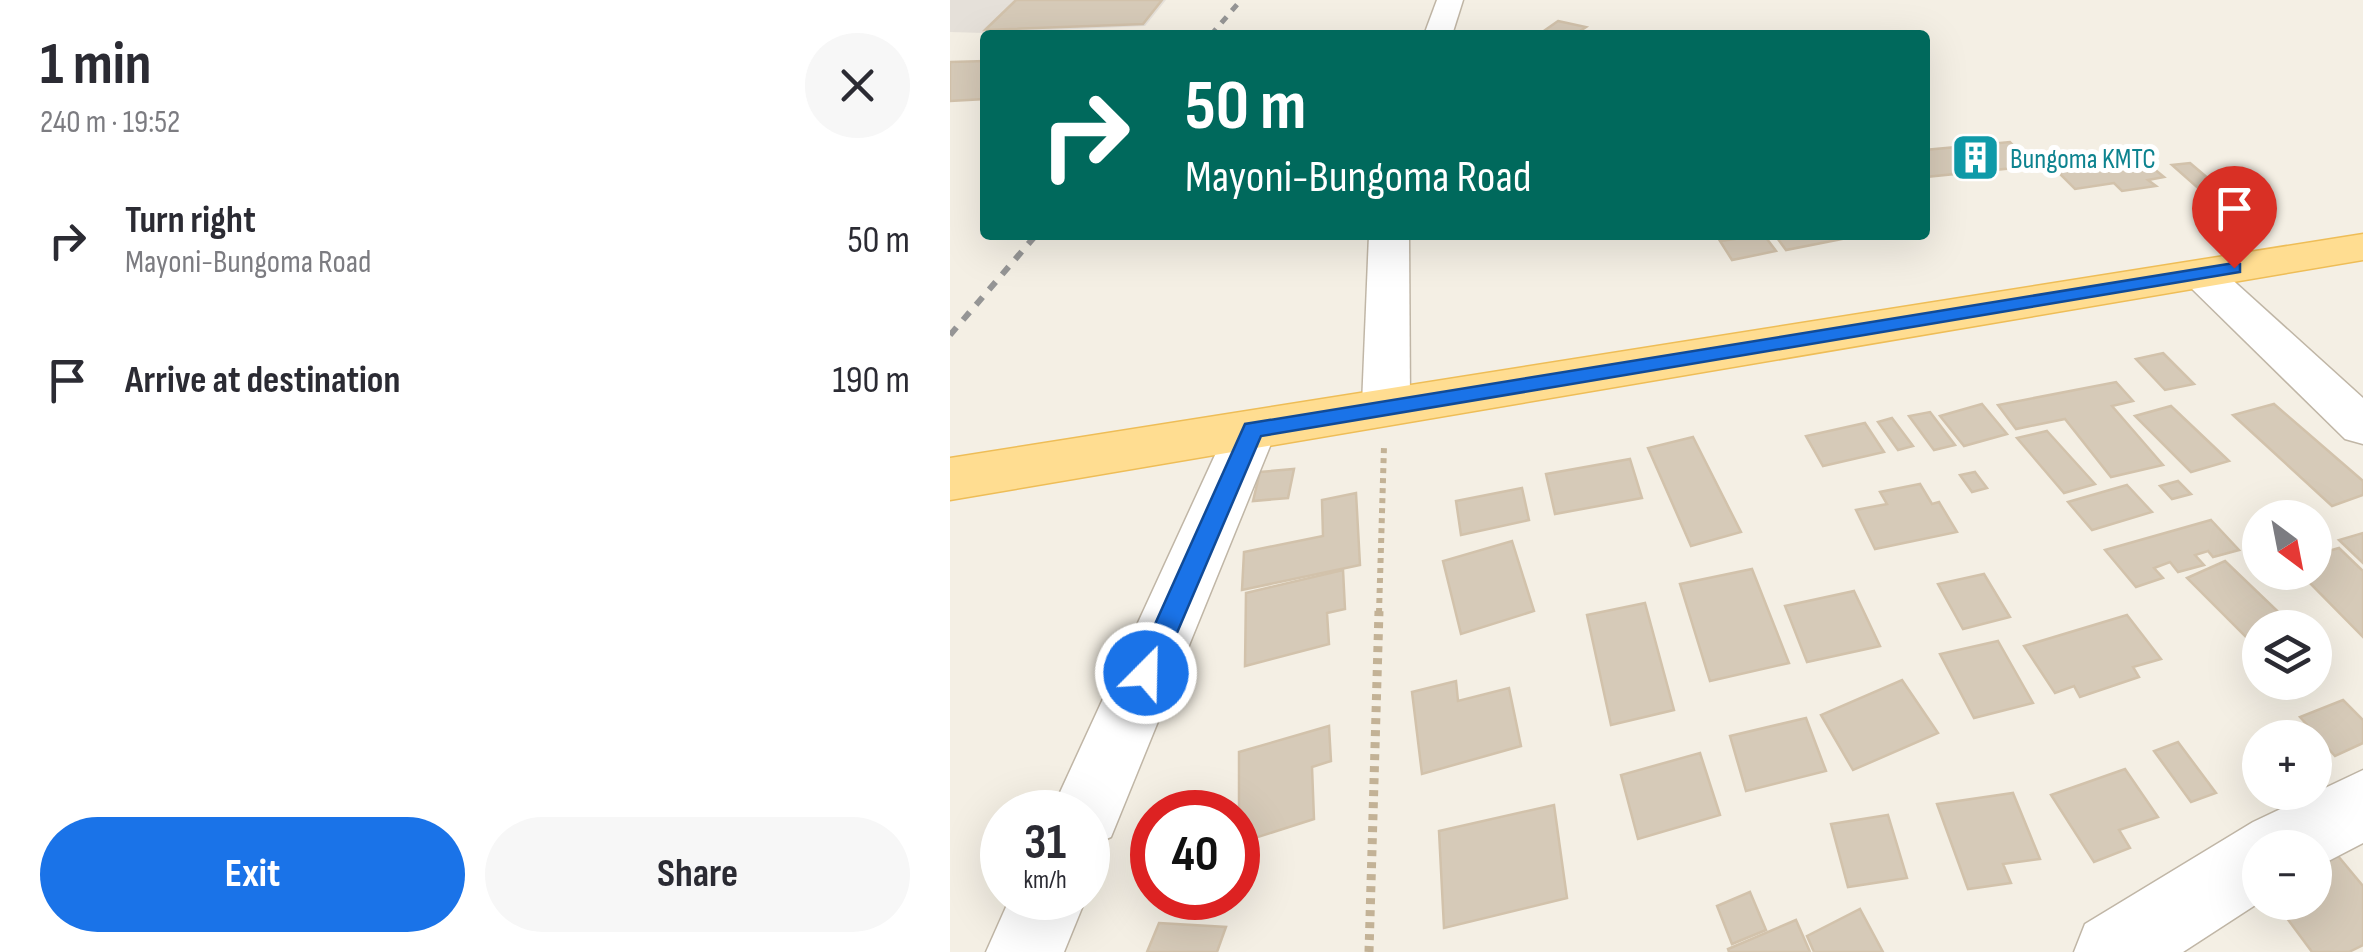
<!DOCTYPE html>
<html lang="en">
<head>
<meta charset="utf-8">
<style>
	body { margin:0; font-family:"Sofia Sans Condensed",sans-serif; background:#f7f7f7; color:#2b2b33; height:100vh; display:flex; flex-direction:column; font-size:38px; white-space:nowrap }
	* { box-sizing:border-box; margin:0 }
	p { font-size:32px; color:#7c7c81 }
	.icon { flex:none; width:55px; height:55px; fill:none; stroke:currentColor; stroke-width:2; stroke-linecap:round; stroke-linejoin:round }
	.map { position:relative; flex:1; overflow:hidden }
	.drawer { display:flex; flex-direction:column; background:#fff; width:950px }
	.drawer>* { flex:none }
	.guide { position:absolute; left:30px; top:30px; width:950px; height:210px; border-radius:10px; box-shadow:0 10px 40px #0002; background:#00695c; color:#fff; overflow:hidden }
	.needle { width:65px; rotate:148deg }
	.controls { position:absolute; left:1292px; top:500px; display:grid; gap:20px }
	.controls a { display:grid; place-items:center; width:90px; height:90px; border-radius:50%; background:#fff; box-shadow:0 10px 40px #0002; font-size:50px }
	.speed { position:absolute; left:30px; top:790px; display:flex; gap:20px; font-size:50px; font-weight:700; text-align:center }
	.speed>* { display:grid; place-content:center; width:130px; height:130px; border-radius:50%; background:#fff; box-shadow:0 10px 40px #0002; line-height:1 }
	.speed small { font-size:25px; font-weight:400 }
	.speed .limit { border:15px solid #d22; background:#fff; color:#111 }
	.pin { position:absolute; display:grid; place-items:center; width:85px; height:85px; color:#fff; margin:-102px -42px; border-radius:50% 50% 50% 0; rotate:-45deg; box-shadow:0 0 10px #0007 }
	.pin .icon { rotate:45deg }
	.me { position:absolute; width:110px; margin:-55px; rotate:23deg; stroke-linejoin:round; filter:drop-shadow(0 0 8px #0008) }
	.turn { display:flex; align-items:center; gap:35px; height:210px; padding:0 40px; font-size:45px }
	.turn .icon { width:130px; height:130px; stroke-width:2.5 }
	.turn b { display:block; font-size:70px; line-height:85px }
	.round { display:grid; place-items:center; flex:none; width:105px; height:105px; border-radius:52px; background:#f7f7f7 }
	.summary { display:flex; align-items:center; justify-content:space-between; height:170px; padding:0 40px }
	h1 { font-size:60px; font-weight:700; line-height:75px }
	.action { display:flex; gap:20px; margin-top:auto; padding:20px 40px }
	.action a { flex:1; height:115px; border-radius:60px; background:#1a73e8; color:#fff; font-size:40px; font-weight:700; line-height:115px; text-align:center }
	.action a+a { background:#f7f7f7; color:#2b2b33 }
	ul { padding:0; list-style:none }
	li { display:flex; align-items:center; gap:30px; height:140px; padding:0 40px }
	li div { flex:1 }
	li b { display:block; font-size:38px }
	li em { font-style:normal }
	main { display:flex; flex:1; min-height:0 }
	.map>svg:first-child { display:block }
</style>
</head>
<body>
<main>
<section class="drawer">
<div class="summary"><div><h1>1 min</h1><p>240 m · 19:52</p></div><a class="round"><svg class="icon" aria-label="close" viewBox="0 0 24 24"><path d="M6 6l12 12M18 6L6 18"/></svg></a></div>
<ul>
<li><svg class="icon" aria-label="right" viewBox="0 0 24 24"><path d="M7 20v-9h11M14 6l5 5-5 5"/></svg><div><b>Turn right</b><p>Mayoni-Bungoma Road</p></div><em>50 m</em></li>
<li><svg class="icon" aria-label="arrive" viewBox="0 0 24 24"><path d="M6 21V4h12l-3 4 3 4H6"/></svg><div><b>Arrive at destination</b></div><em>190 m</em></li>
</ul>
<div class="action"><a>Exit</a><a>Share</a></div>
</section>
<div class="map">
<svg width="1413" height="952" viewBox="0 0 1413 952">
	<rect width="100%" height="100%" fill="#f4efe4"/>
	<path fill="#e5e0d9" d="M0 0H216L195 26 34 33 0 32Z"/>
	<g fill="#d6cab8" stroke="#d2c2ab" stroke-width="2.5">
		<path d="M66 0H212L193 24 35 30Z"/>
		<path d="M608 21 636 27 624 35H588Z"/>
		<path d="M35 61V99L0 101V62Z"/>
		<path d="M1060 142 1083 166 975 177V150Z"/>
		<path d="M1187 155 1214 177 1198 180 1206 186 1172 191 1164 183 1125 189 1102 166Z"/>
		<path d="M1240 163 1266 185 1248 188 1222 165Z"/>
		<path d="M814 235 826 251 782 260 770 241Z"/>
		<path d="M825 235H912L836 250Z"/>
		<path d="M1213 353 1244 384 1215 390 1186 359Z"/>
		<path d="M1166 382 1183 401 1162 406 1213 465 1161 477 1115 419 1066 429 1048 405Z"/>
		<path d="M1032 404 1057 434 1014 446 990 416Z"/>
		<path d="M1324 404 1413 481V495L1382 506 1283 415Z"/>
		<path d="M1221 406 1279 461 1241 472 1185 416Z"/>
		<path d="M980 412 1005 445 984 450 959 416Z"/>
		<path d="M942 418 963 446 948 450 928 422Z"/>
		<path d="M915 423 934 452 873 466 856 436Z"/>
		<path d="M1097 431 1145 484 1114 493 1067 438Z"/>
		<path d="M743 437 791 532 741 546 698 448Z"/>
		<path d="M680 459 692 498 605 514 596 474Z"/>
		<path d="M344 469 338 498 303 501 310 472Z"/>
		<path d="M1025 472 1037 488 1022 492 1010 475Z"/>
		<path d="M1228 481 1241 494 1222 499 1210 486Z"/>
		<path d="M970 484 982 504 989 502 1007 532 925 549 906 510 937 504 930 492Z"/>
		<path d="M1177 485 1202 512 1142 530 1118 502Z"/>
		<path d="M572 488 579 520 511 535 506 501Z"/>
		<path d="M406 493 410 565 292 590 294 552 373 536 372 500Z"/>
		<path d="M1261 520 1289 550 1263 557 1258 551 1245 555 1254 565 1228 572 1220 562 1204 568 1213 578 1186 587 1155 550Z"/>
		<path d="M1413 533V563L1389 540Z"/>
		<path d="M562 541 584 611 511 634 493 561Z"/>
		<path d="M1389 548 1413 571V637L1349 572H1365V555Z"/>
		<path d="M1275 561 1345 628H1310V651L1237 578Z"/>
		<path d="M802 569 839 663 760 681 730 584Z"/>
		<path d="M393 570 395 609 377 613 379 644 295 666 296 593Z"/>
		<path d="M1034 574 1060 617 1013 629 988 584Z"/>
		<path d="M904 591 930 646 857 662 835 606Z"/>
		<path d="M695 603 724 710 661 725 637 615Z"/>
		<path d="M1177 615 1211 659 1183 667 1189 677 1130 697 1124 686 1105 693 1074 646Z"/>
		<path d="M1048 641 1083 703 1024 718 990 654Z"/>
		<path d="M952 680 988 733 903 770 871 715Z"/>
		<path d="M506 681 508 701 559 688 571 746 472 774 462 692Z"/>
		<path d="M1393 700 1413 720V743L1385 756 1350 717Z"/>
		<path d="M856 718 876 771 796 791 780 736Z"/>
		<path d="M379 726 381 761 362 767 364 819 289 843V752Z"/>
		<path d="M1228 742 1266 793 1241 802 1204 751Z"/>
		<path d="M750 753 770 815 688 839 671 775Z"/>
		<path d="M1175 769 1208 817 1169 830 1180 848 1144 862 1101 795Z"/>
		<path d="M1063 793 1090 859 1053 864 1061 883 1018 889 987 804Z"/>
		<path d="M604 805 617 898 494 928 489 831Z"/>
		<path d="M938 815 957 878 898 887 881 824Z"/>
		<path d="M1388 856 1413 886V945L1399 952H1362L1325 902H1365V866Z"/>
		<path d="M800 892 816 930 782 944 767 906Z"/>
		<path d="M910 909 933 952H864L857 936Z"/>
		<path d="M846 920 860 952H779L778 949Z"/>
		<path d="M209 923 276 927 267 952H197Z"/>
	</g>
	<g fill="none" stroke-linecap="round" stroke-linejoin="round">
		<defs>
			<g id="minor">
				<path d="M487 0H513L502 35H474Z"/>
				<path d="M419 235H459L460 405 453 417 436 422 419 417 412 405Z"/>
				<path d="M1251 262 1266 265 1413 398V444L1395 439 1236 283 1230 274 1236 265Z"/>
				<path d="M302 411 320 416 327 429 161 837 138 847V812H101L277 429 284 416Z"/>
				<path d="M1413 770V843L1365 868V848H1310V902L1233 952H1124L1135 924 1303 822Z"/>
				<path d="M60 898H136L114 952H36Z"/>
			</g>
			<path id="major" d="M1413 234V260L0 500V458Z"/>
		</defs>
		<use href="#minor" stroke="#c0b6a6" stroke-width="3"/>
		<use href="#major" stroke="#eebd57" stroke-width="3"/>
		<path stroke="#c3b296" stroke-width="6" stroke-dasharray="5 5" stroke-linecap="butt" d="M429 613 434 446"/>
		<path stroke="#c3b296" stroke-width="9" stroke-dasharray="6 6" stroke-linecap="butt" d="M419 952 429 611"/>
		<use href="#minor" fill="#fff" fill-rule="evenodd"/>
		<use href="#major" fill="#ffdd91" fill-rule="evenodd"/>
		<path stroke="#959595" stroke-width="5" stroke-dasharray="8 8" stroke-linecap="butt" d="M261 35 291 0"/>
		<path stroke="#959595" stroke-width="6" stroke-dasharray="10 10" stroke-linecap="butt" d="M0 335 86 235"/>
	</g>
	<path fill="#1a73e8" stroke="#114b97" stroke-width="2.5" d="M1284 263 1290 264V272L311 436 206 682 196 685 187 682 183 673 295 424Z"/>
	<defs>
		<symbol id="building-square" viewBox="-11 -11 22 22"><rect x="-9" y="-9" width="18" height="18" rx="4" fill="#0f9aa8" stroke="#fff"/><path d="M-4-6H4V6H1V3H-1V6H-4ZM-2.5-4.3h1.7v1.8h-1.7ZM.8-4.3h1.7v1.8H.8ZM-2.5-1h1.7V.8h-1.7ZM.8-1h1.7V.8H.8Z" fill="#fff"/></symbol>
	</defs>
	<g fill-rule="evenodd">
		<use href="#building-square" x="998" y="130" width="55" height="55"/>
	</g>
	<g text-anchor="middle" stroke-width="10" stroke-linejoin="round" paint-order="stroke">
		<g font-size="28" fill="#0d838f" stroke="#fff" text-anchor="start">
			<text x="1060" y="168">Bungoma KMTC</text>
		</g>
	</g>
</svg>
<div class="controls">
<a><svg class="needle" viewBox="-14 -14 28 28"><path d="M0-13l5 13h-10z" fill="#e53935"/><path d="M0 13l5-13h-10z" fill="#7c7c81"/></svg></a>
<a><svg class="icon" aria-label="layers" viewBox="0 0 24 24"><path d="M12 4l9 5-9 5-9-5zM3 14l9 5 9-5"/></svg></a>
<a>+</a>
<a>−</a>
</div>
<div class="speed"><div>31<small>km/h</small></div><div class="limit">40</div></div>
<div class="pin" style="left:1284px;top:268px;background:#d93025"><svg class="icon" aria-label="arrive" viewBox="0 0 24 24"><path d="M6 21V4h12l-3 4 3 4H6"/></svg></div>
<svg class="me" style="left:196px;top:673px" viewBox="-20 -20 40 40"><circle r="17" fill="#1a73e8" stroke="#fff" stroke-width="3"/><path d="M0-11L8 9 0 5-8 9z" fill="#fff"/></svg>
<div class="guide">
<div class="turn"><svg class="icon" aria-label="right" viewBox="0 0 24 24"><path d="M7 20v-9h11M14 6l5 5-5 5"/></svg><div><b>50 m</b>Mayoni-Bungoma Road</div></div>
</div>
</div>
</main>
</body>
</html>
